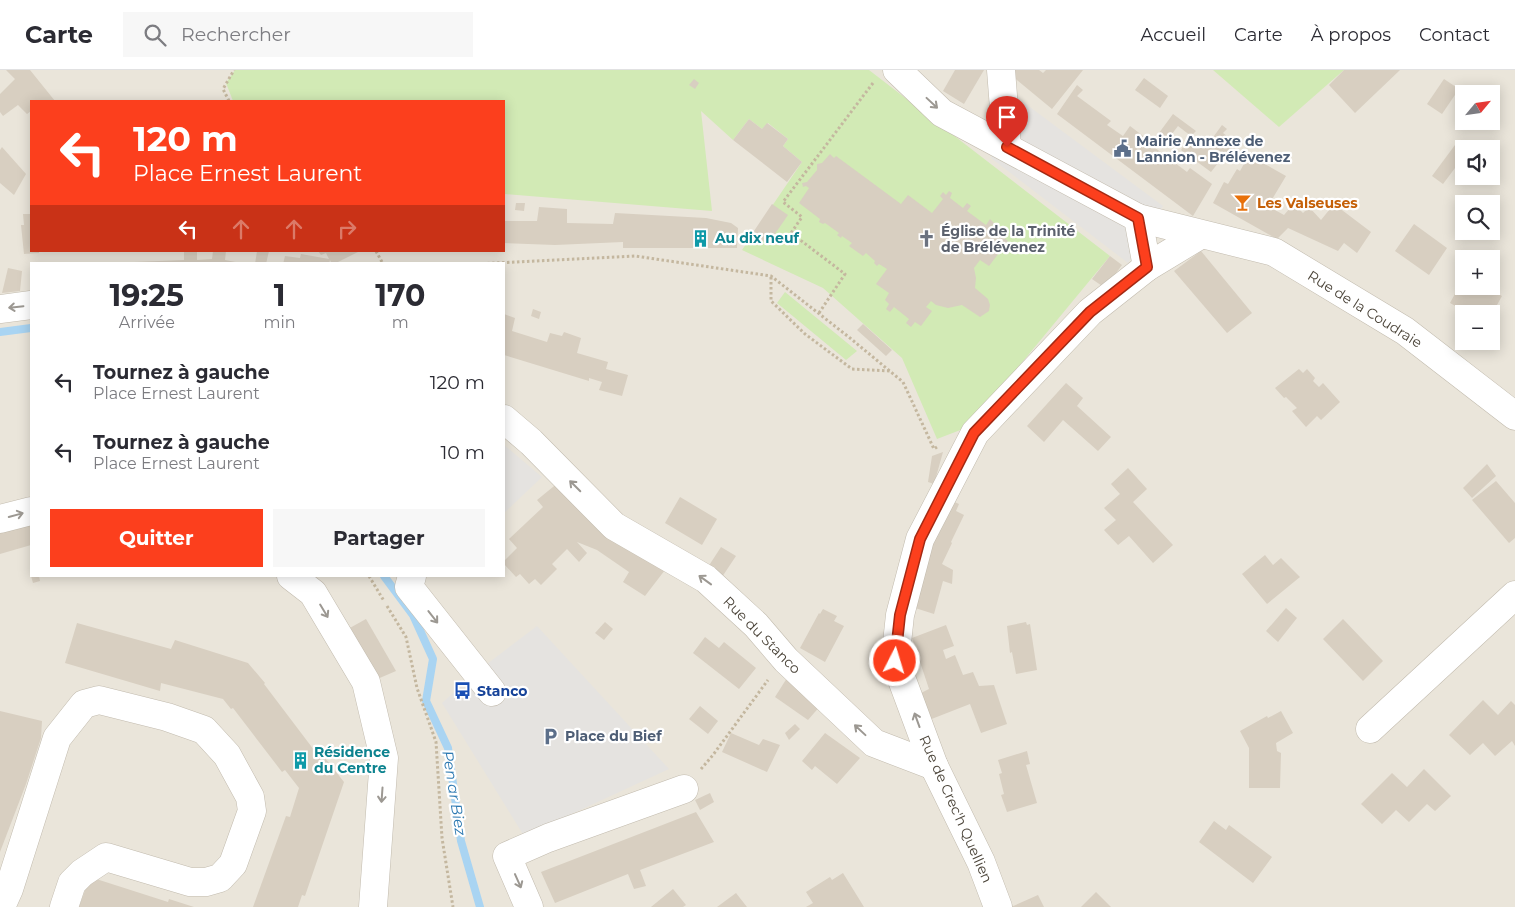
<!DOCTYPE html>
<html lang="fr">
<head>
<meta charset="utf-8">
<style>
	body { margin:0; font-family:Montserrat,sans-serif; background:#f7f7f7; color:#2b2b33; height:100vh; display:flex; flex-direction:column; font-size:19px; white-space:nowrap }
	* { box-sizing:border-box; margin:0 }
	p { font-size:16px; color:#7c7c81 }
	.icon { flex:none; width:28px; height:28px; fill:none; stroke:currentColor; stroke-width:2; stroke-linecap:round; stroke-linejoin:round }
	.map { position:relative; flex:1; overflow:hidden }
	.sheet { position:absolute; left:30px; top:192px; width:475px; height:315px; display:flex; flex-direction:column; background:#fff; border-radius:0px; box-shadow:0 2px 12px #0003 }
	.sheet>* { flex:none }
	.hud { position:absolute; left:30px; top:30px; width:475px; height:152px; border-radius:0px; box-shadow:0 2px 12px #0003; background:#fc3f1d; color:#fff; overflow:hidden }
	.needle { width:32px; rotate:61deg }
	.buttons { position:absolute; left:1455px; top:15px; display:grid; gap:10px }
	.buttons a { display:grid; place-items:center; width:45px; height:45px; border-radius:0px; background:#fff; box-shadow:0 2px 12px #0003; font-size:25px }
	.pin { position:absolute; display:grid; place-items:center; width:42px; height:42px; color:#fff; margin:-51px -21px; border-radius:50% 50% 50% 0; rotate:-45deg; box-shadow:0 0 5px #0007 }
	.pin .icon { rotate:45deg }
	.me { position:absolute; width:55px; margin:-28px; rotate:5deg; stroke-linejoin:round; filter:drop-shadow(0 0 4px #0008) }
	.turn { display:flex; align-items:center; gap:18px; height:105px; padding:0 20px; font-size:22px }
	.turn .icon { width:65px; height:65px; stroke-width:2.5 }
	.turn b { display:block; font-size:35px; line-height:42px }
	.lanes { display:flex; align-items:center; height:48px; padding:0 20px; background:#0003; justify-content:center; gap:25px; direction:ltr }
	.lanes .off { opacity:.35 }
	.eta { display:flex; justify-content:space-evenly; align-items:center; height:85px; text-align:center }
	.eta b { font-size:30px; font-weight:700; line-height:35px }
	.cta { display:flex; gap:10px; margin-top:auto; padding:10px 20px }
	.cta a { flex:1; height:58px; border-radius:0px; background:#fc3f1d; color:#fff; font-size:20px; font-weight:700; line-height:58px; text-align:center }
	.cta a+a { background:#f7f7f7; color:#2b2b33 }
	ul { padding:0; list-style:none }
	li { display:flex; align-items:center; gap:15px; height:70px; padding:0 20px }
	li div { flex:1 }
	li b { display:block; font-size:19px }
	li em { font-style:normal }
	header { display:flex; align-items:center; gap:30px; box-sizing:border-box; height:70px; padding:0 25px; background:#fff; border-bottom:1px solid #e1e1e2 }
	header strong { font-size:24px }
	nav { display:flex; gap:28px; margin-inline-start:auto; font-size:18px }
	.search { width:350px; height:45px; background:#f7f7f7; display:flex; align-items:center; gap:12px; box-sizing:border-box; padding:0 18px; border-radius:0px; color:#7c7c81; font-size:19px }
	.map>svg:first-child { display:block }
</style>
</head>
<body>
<header>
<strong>Carte</strong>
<div class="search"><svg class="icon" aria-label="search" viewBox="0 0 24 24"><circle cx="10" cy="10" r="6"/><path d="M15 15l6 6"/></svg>Rechercher</div>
<nav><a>Accueil</a><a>Carte</a><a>À propos</a><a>Contact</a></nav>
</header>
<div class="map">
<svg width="1515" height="837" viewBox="0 0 1515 837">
	<rect width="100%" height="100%" fill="#f6f3ec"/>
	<path fill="#eae5da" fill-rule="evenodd" d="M0 0H1515V837H0ZM1464 24H1491V51H1464ZM31 31H504V181H31ZM1464 79H1491V106H1464ZM1464 134H1491V161H1464ZM1464 189H1491V216H1464ZM31 194H504V506H31ZM1464 244H1491V271H1464Z"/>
	<g fill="#d2eab5">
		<path d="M235 0H869L1110 186 976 348 963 359 937 369 902 288 823 218 742 180 802 92 783 76 788 69 768 53 762 59 749 49 733 70 701 41 712 141 504 124V31H233L226 13Z"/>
		<path d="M1213 0H1344L1279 57Z"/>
		<path d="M785 222 857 281 846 290 777 233Z"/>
	</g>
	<g fill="#e5e3e0">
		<path d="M1011 23 1163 136 1128 193 991 88Z"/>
		<path d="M504 375 542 407 504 443Z"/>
		<path d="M537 556 669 699 524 766 442 633 474 604Z"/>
	</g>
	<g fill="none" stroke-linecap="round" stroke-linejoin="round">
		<g stroke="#a9d4f2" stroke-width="8">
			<path d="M0 262 31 258"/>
			<path d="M384 506 413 545 433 589 426 631 448 678 461 771 480 837"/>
		</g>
	</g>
	<g fill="#d8cfc1">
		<path d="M6 0H30L55 31H31V41L27 44 18 35 3 46 0 42V24L15 9Z"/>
		<path d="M955 0H984L964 34 943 21Z"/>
		<path d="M1012 0H1039L1043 3 1046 0H1083L1052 39 1011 5Z"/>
		<path d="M1344 0H1400L1355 43 1329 15Z"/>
		<path d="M1144 8 1168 26 1160 38 1135 20Z"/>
		<path d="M694 9 699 13 695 19 689 15Z"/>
		<path d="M1444 9 1459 19 1442 44 1427 34Z"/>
		<path d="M1077 15 1083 20 1077 26 1111 51 1107 55 1123 66 1130 56 1151 72 1150 74 1187 102 1190 98 1212 114 1193 146 1057 44Z"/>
		<path d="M1173 44 1196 61 1191 66 1178 56 1165 73 1156 67Z"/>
		<path d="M749 49 762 59 767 53 788 69 783 76 802 92 787 112 733 70Z"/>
		<path d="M1222 55 1227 59 1223 63 1236 73 1228 85 1226 83 1211 102 1181 80 1191 66 1206 77Z"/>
		<path d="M1455 75 1464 81V86L1443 114 1432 106Z"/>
		<path d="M2 77 26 104 14 125 0 113V80Z"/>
		<path d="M830 84 834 88 836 86 901 134 908 125 932 143 943 129 940 126 943 122 946 125 949 121 952 123 950 128 963 138 967 133 971 136 967 141 986 155 990 149 994 153 991 157 1008 171 989 196 980 190 974 198 976 208 975 218 988 229 990 235 989 241 980 247 962 235 948 238 936 235 931 231 926 237 932 241 921 256 915 252 911 257 906 253 909 249 894 237 890 242 886 239 889 234 885 230 889 223 876 214 887 199 879 194 877 196 874 193 875 191 866 183 863 186 849 176 852 173 842 166 841 168 837 165 839 163 825 153 823 154 819 152 820 149 799 133 809 118 806 116 803 117 802 113 807 112 817 100V94L822 93Z"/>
		<path d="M1249 85 1286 106 1268 136 1284 145 1291 137 1295 139 1296 136 1303 143 1309 137 1321 150 1334 134 1371 162 1357 183 1344 173 1338 181 1288 158 1277 169 1213 133 1224 112 1228 114 1237 99 1240 101Z"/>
		<path d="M516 133H525L524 141 515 140Z"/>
		<path d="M772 134 788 145 768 174 752 164Z"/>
		<path d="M539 137 567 139V153L613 154 615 143 706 148 731 153 738 158 737 178H623V172L555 175 504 173V151H537Z"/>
		<path d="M23 144H31V181H39V183L24 184 21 155H24Z"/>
		<path d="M1414 154 1447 178 1429 205 1395 181Z"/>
		<path d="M184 181H197V190L212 189 213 181H226L225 190 246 194H134V192L184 190Z"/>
		<path d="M257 181H269L266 194H255Z"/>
		<path d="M318 181H360L334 194H332L330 190 329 194H283L285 186 300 188 301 184 329 189 326 183 321 185Z"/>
		<path d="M1201 181 1252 243 1227 263 1174 201Z"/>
		<path d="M1110 186 1122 195 1105 218 1092 209Z"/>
		<path d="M8 198 22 201 20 221 2 223Z"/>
		<path d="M1464 207V216H1485L1502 226 1492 244H1470L1450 233Z"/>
		<path d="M533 239 541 242 539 249 531 246Z"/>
		<path d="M504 244 515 248 512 261 547 272 550 263 562 266 564 262 581 268 577 283 608 292 606 299 628 305 622 326 599 320 602 312 589 308V311L504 285Z"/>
		<path d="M863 254 892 280 886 286 857 260Z"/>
		<path d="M1299 299 1303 303 1307 299 1315 308 1313 311 1319 317 1323 313 1340 332 1321 350 1317 346 1306 357 1292 341 1297 338 1286 327 1284 328 1275 318Z"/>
		<path d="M1066 313 1083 328 1077 336 1111 367 1098 381 1063 350 1044 372 1027 356Z"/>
		<path d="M943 382 934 414 928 412 932 386Z"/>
		<path d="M1487 394 1496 406 1472 428 1463 418Z"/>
		<path d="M1128 398 1147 419 1133 432 1173 475 1153 493 1129 466 1118 475 1104 460 1116 450 1104 438 1120 424 1111 414Z"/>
		<path d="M1496 411 1515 433V468L1509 473 1472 430Z"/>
		<path d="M559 412 665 500 645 526 623 512 629 502 597 480 577 472 587 483 579 492 567 479 552 494 557 499 541 515 535 509 529 514 520 504 516 507 504 494V491L517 478 509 469 543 437 537 430Z"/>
		<path d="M680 427 717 449 702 475 665 453Z"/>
		<path d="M950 430 959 434 956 441 964 445 951 472 952 473 942 494 953 500 952 514 943 511 934 544 912 537 918 507Z"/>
		<path d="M31 450V475L0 484V459Z"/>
		<path d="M721 477 736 486 722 507 708 497Z"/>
		<path d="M1265 485 1273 495 1281 488 1300 507 1267 534 1242 504Z"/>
		<path d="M31 506H39L40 511 33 513Z"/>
		<path d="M1286 538 1297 548 1278 572 1266 561Z"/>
		<path d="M823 539 837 546 834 551 844 556 825 592 800 578 819 543 820 544Z"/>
		<path d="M366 549 396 601 375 610 348 559Z"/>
		<path d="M1343 549 1383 591 1363 611 1323 569Z"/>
		<path d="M605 552 613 559 604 570 595 563Z"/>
		<path d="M1026 552 1027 555 1030 554 1037 600 1016 604 1012 582 1010 583 1007 556Z"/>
		<path d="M77 553 171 579 175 570 248 593 265 613 264 614 314 680 317 678 344 712 305 826 302 825 298 837H253L286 746 290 747 299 718 285 700 282 702 233 638 231 639 223 629 161 613 160 621 65 593Z"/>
		<path d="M946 555 954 576 943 580 946 589 955 585 963 605 973 602 979 616 994 615 1007 654 981 663 970 634 929 650 921 623 929 619 912 568Z"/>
		<path d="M705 567 719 578 724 572 756 598 739 619 693 583Z"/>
		<path d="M787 608 821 635 808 650 775 627Z"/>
		<path d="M1483 630 1498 645 1511 631 1515 635V676L1512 671 1495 686 1483 673 1470 685 1449 665Z"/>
		<path d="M700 636 718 651 708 664 689 649Z"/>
		<path d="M0 641 42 651 41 668 26 714 0 782Z"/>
		<path d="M1281 641 1293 663 1276 673 1277 681 1281 683 1280 718H1249V678L1240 661 1267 646 1268 648Z"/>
		<path d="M795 654 800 659 789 670 785 663Z"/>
		<path d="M731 663 759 675 763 669 780 675 767 702 722 682Z"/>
		<path d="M825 663 860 688 837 714 815 696 812 700 802 691Z"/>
		<path d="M1027 681 1030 694 1026 695 1037 733 1007 742 1001 725 1004 724 999 704 1002 703 998 690Z"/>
		<path d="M1424 699 1451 726 1435 741 1427 734 1409 752 1396 740 1382 754 1361 734 1392 703 1407 717Z"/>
		<path d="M710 723 714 732 700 740 695 730Z"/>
		<path d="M696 742 714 772 640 800 646 816 634 819 628 804 555 833 541 802Z"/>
		<path d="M1214 751 1226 760 1229 755 1272 787 1253 813 1199 772Z"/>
		<path d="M843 803 864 837H806L813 833 806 822 830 807 832 810Z"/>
		<path d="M90 807 168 832 169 829 194 837H79Z"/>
		<path d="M673 819 686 835 683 837H651Z"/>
		<path d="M1096 822 1111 837H1081Z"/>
		<path d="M736 823 747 837H717Z"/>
		<path d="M1038 825 1044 837H1011Z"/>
	</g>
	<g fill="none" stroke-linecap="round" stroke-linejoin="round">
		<defs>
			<g id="minor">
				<path d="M897 0 942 43 1138 148 1274 182 1405 261 1515 346"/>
				<path d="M1001 0 1007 77"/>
				<path d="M1138 148 1147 197"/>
				<path d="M0 239 31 235"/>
				<path d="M504 349 531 372 614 456 706 509 756 555 786 590 874 673 934 696"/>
				<path d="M0 449 31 441"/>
				<path d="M291 506 313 523 366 612 384 688 373 837"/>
				<path d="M412 506 409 517 492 622"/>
				<path d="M1370 659 1515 525"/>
				<path d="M1 837 9 819 57 668 84 634 99 630 167 647 204 660 227 685 250 727 252 741 233 794 220 808 206 812H190L106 787 82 803 72 813 64 837"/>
				<path d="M529 837 507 786 548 768 684 719"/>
				<path d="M998 837 981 792 934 696 895 591 900 545 920 469 975 363 1090 242 1147 197 1200 165"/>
			</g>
		</defs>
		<use href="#minor" stroke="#c2bbae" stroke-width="29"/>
		<g stroke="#c4b79f" stroke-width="3" stroke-dasharray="2.5 2.5" stroke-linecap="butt">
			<path d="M229 31 223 19 234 0"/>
			<path d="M376 181 383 194"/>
			<path d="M477 194 635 186 771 206 850 268 903 312 934 379 937 377"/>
			<path d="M771 207V231L805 264 852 299 890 301"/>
			<path d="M819 243 845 204 791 163 802 147 783 132 873 13"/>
			<path d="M369 506 384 531"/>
			<path d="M387 536 406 567 417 618 436 672 442 768 453 837"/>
			<path d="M701 699 713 685 768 610"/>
		</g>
		<use href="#minor" stroke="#fff" stroke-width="28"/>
	</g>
	<defs><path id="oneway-shaft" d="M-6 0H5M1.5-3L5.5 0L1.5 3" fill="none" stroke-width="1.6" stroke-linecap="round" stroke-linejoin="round" transform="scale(1.25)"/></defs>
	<g stroke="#9c9892">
		<use href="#oneway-shaft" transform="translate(932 33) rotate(43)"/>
		<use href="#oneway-shaft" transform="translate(16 237) rotate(174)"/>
		<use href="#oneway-shaft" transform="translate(575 416) rotate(-135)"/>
		<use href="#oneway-shaft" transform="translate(16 445) rotate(-15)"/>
		<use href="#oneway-shaft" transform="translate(705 510) rotate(-144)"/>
		<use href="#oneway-shaft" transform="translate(324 541) rotate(59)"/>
		<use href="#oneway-shaft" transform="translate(433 547) rotate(52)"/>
		<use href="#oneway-shaft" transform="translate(917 650) rotate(-110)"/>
		<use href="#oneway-shaft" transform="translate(860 660) rotate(-137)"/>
		<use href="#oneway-shaft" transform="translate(382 725) rotate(94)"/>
		<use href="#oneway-shaft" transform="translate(518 811) rotate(66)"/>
	</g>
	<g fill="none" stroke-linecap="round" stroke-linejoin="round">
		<defs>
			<path id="route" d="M895 591 900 545 920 469 974 363 1090 242 1147 197 1138 148 1007 77"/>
		</defs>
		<use href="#route" stroke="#a42913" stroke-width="12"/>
		<use href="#route" stroke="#fc3f1d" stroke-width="9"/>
	</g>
	<defs>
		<symbol id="civic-bare" viewBox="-9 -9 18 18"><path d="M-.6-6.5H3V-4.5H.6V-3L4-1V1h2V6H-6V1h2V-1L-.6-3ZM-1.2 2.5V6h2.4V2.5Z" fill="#5c6f8a" stroke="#fff" stroke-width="2.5" paint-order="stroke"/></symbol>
		<symbol id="bar-bare" viewBox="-9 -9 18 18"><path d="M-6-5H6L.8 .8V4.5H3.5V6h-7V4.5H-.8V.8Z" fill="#e8710a" stroke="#fff" stroke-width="2.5" paint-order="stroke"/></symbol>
		<symbol id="building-bare" viewBox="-9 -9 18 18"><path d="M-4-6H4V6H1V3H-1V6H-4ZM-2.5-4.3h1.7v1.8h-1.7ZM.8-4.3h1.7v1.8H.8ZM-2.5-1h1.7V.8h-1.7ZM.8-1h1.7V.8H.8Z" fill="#0f9aa8" stroke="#fff" stroke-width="2.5" paint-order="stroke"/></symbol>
		<symbol id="church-bare" viewBox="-9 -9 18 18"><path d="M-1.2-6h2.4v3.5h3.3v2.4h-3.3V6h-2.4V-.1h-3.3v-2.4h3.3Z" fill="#6b7280" stroke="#fff" stroke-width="2.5" paint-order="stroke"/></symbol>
		<symbol id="bus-bare" viewBox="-9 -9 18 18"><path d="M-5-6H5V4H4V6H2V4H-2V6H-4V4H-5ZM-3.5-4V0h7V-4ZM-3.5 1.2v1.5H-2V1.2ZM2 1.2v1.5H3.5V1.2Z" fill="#1a4fb4" stroke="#fff" stroke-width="2.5" paint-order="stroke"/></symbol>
		<symbol id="parking-bare" viewBox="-9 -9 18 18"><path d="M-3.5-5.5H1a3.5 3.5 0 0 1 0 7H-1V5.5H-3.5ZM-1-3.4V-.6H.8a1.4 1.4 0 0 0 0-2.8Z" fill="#5c6f8a" stroke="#fff" stroke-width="2.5" paint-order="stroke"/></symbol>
	</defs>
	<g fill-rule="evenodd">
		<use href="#civic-bare" x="1110" y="66" width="25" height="25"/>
		<use href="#bar-bare" x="1230" y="120" width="25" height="25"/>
		<use href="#building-bare" x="688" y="156" width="25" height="25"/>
		<use href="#church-bare" x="914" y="156" width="25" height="25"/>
		<use href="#bus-bare" x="450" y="608" width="25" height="25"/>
		<use href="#parking-bare" x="538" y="654" width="25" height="25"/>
		<use href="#building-bare" x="288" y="678" width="25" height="25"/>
	</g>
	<g text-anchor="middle" stroke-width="4.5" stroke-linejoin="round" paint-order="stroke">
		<g font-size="14" font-weight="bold" fill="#4e5e75" stroke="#fff" text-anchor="start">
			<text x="1136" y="76">Mairie Annexe de<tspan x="1136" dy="16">Lannion - Brélévenez</tspan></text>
			<text x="565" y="671">Place du Bief</text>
		</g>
		<g font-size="14" font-weight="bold" fill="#c56008" stroke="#fff" text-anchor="start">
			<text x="1257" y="138">Les Valseuses</text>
		</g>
		<g font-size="14" font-weight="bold" fill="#5b616d" stroke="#fff" text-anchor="start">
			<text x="941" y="166">Église de la Trinité<tspan x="941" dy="16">de Brélévenez</tspan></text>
		</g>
		<g font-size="14" font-weight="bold" fill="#0d838f" stroke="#fff" text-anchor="start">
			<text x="715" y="173">Au dix neuf</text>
			<text x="314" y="687">Résidence<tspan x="314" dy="16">du Centre</tspan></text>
		</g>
		<g font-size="14" fill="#4b4439" stroke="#fff">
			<text transform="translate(1365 239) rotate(32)" y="5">Rue de la Coudraie</text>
			<text transform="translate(762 565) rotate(45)" y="5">Rue du Stanco</text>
			<text transform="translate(956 739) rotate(66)" y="5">Rue de Crec'h Quellien</text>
		</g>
		<g font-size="14" font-weight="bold" fill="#164399" stroke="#fff" text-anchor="start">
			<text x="477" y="626">Stanco</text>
		</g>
		<g font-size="15" font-style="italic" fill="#2e7ab2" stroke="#fff">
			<text transform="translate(454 723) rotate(81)" y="5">Pen ar Biez</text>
		</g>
	</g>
</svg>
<div class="buttons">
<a><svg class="needle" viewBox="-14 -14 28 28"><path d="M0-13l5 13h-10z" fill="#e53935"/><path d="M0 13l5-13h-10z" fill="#7c7c81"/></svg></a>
<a><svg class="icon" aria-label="sound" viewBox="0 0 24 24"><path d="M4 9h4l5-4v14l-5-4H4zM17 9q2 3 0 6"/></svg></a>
<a><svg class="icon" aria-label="search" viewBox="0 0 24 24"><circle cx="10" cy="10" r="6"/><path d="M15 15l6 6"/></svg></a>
<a>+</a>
<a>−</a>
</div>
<div class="pin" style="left:1007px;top:77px;background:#d93025"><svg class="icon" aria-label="arrive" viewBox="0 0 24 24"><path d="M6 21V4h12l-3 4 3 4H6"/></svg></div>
<svg class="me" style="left:895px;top:591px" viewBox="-20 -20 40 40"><circle r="17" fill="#fc3f1d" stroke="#fff" stroke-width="3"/><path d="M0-11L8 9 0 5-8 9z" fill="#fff"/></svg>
<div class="hud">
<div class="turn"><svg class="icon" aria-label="left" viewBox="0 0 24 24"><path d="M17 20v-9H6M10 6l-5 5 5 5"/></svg><div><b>120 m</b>Place Ernest Laurent</div></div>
<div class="lanes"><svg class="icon" aria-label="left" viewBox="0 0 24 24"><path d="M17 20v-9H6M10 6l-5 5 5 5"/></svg><svg class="icon off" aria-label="ahead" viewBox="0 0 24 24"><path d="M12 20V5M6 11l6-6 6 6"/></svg><svg class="icon off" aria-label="ahead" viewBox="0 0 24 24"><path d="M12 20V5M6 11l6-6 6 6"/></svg><svg class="icon off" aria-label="right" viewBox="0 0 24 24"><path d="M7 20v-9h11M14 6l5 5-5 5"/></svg></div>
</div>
<section class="sheet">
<div class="eta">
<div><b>19:25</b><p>Arrivée</p></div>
<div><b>1</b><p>min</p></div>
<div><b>170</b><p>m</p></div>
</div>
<ul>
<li><svg class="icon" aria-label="left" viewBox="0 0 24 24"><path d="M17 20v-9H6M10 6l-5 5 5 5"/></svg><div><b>Tournez à gauche</b><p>Place Ernest Laurent</p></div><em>120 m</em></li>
<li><svg class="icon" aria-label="left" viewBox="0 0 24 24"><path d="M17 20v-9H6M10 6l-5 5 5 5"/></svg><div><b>Tournez à gauche</b><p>Place Ernest Laurent</p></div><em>10 m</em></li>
</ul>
<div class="cta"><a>Quitter</a><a>Partager</a></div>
</section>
</div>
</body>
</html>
